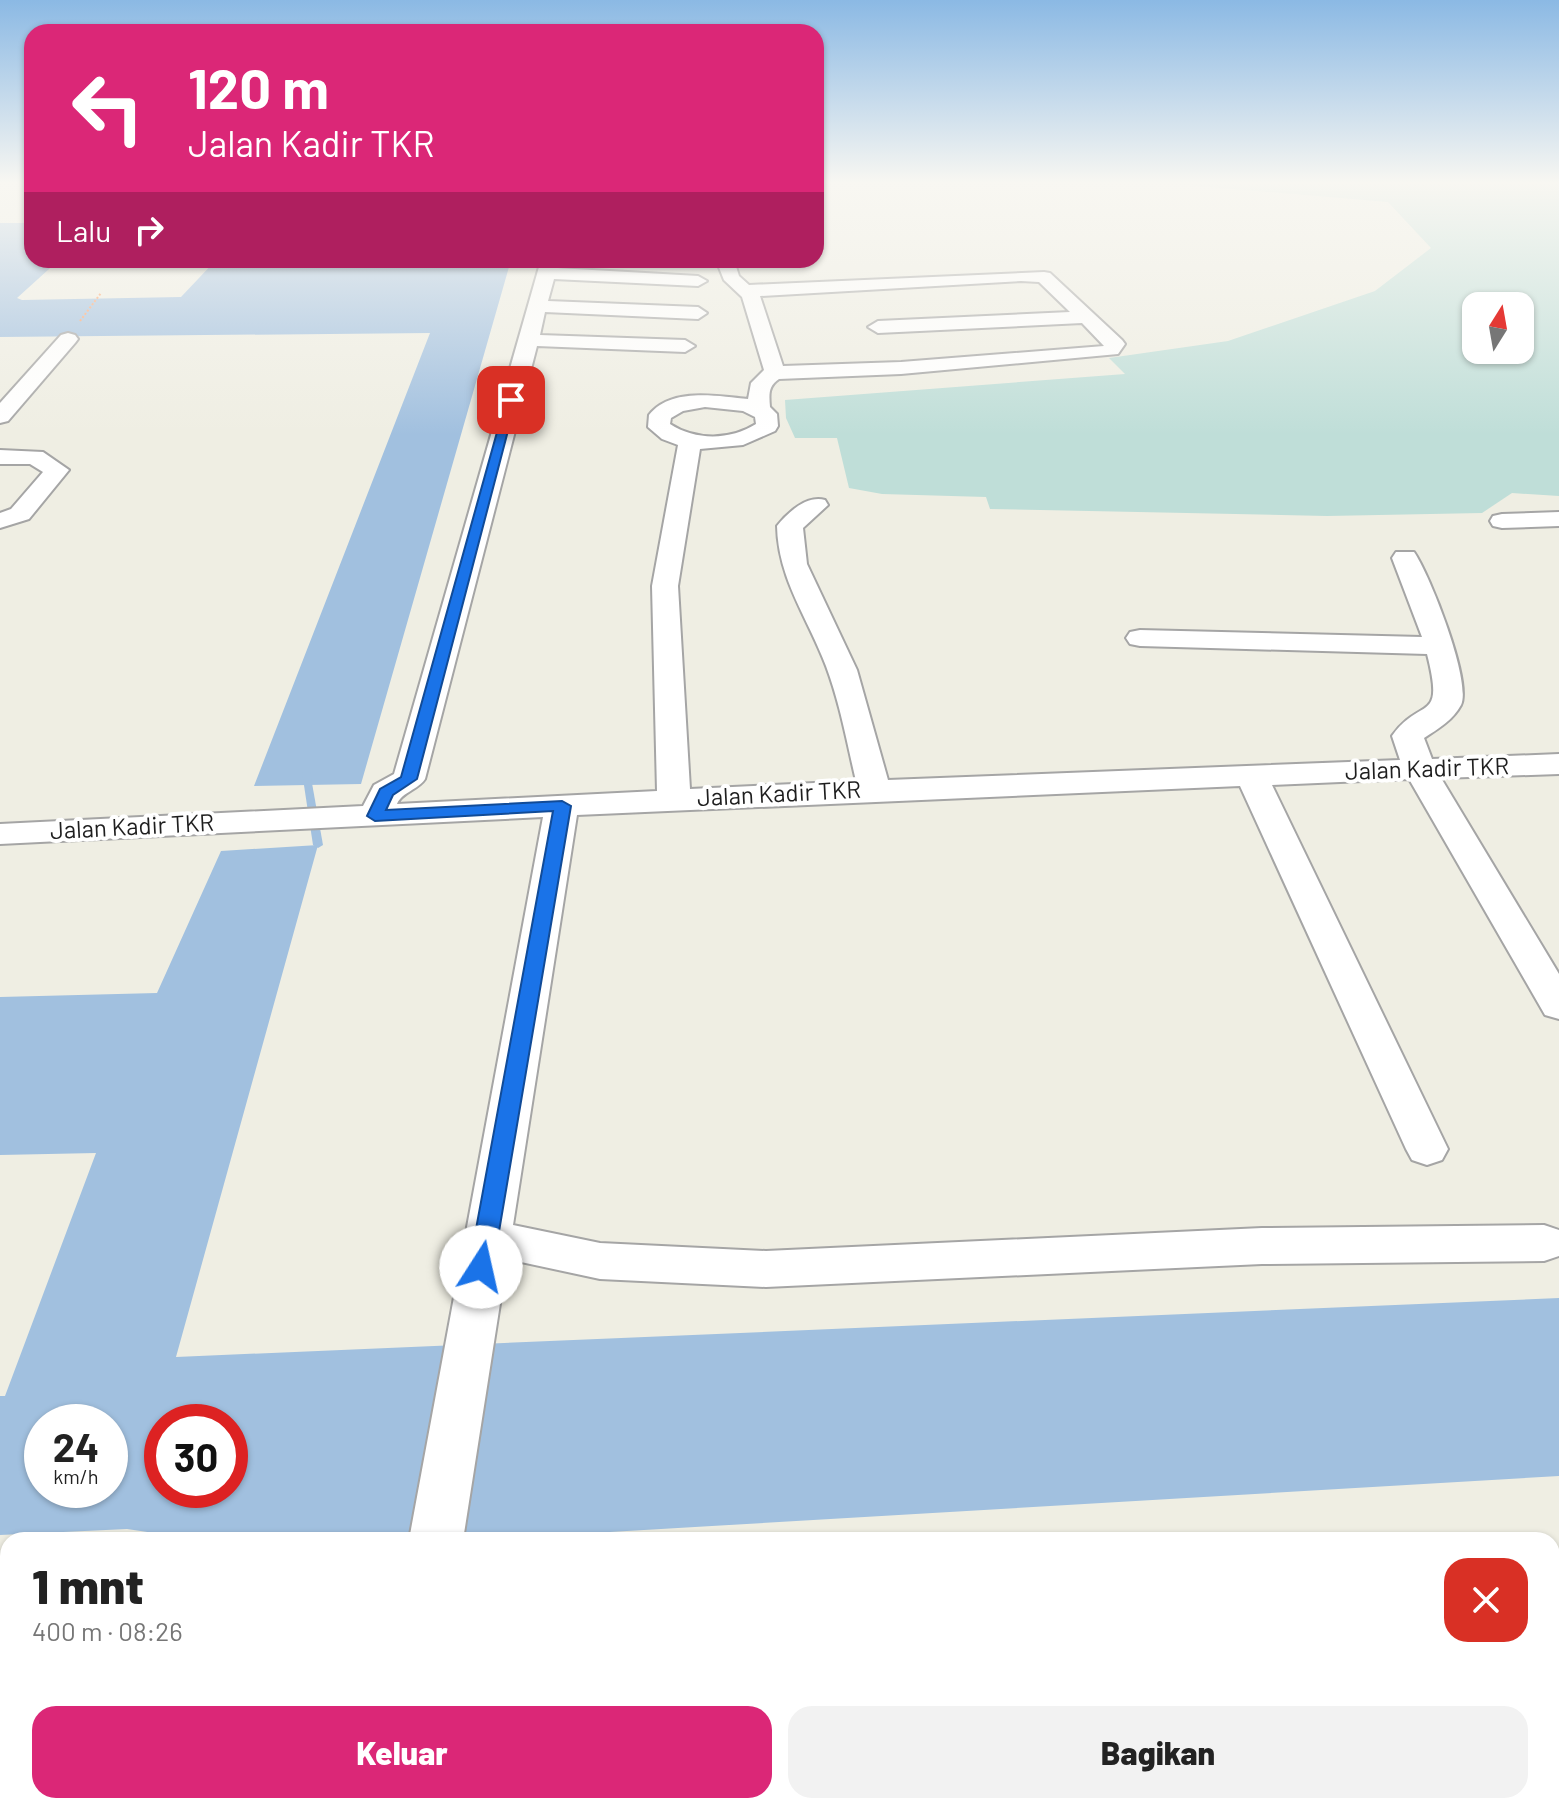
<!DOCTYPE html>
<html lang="id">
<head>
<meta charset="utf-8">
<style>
	body { margin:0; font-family:Barlow,sans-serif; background:#f2f2f2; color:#222; height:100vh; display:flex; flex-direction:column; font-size:30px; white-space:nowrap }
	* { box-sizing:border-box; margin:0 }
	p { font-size:26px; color:#767676 }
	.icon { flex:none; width:44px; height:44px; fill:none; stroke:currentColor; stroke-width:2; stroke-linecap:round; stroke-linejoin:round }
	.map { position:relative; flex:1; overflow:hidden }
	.details { position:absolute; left:0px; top:1532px; width:1560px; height:282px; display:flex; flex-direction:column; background:#fff; border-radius:24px 24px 0 0; box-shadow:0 2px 6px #0004 }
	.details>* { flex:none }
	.top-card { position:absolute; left:24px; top:24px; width:800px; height:244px; border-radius:24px; box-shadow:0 2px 6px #0004; background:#db2777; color:#fff; overflow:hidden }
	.needle { width:52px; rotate:11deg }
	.buttons { position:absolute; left:1462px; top:292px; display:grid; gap:16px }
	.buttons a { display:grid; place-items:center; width:72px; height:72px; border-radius:16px; background:#fff; box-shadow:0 2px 6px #0004; font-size:40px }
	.speed { position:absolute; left:24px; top:1404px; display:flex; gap:16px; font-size:40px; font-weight:700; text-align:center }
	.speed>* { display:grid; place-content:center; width:104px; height:104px; border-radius:50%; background:#fff; box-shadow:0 2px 6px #0004; line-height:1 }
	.speed small { font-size:20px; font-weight:400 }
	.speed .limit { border:12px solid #d22; background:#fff; color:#111 }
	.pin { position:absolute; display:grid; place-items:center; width:68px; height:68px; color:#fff; margin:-34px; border-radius:16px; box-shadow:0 4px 12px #0006 }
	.me { position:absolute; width:88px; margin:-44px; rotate:10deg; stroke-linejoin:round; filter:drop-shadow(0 0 6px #0008) }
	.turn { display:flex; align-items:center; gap:28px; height:168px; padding:0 32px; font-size:36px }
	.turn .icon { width:104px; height:104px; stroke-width:2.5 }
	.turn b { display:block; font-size:56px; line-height:68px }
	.then { display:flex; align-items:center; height:76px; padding:0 32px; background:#0003; gap:16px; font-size:30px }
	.round { display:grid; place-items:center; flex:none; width:84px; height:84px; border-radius:24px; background:#f2f2f2 }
	.headline { display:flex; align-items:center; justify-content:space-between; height:136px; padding:0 32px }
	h1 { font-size:48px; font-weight:800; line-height:60px }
	.action { display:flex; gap:16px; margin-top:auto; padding:16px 32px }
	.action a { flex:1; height:92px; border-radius:24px; background:#db2777; color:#fff; font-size:32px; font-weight:800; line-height:92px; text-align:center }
	.action a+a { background:#f2f2f2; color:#222 }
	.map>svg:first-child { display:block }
</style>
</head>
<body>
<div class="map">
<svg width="1559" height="1813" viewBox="0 0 1559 1813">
	<rect width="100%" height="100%" fill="#efeee3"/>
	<path fill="#bfded8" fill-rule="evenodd" d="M963 181H1559V496L1512 493 1482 513 1327 516 990 509 986 497 882 494 849 488 837 438H795L786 418 785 400 1125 374 1109 358 1228 341 1375 291 1431 248 1388 202 1174 184 983 185ZM1476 306H1520V350H1476Z"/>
	<g fill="#a1c0df" fill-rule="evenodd">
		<path d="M0 223H32V260H59L17 298 22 300 181 297 216 260H511L361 784 254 786 430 333 0 337Z"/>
		<path d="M318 845 176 1357 1559 1298V1476L475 1540H202L127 1529 0 1535V1396H5L96 1153 0 1155V997L157 993 221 851ZM42 1422H110V1490H42ZM162 1422H230V1490H162Z"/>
	</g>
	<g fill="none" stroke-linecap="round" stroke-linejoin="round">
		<path fill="#a1c0df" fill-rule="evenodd" d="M306 769 310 772 323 845 318 848 313 845 302 772Z"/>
		<defs>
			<g id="minor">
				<path d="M541 260H559L557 268 698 276 707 281 698 286 554 279 548 301 698 307 707 313 698 319 545 312 540 335 685 340 695 346 685 352 537 346 425 779C418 790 402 792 397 804L657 791 652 586 678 445 662 439 648 427 649 415C671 387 717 396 748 399L751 383 764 370 742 297 724 280 716 260H734L739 276 749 285 1044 272 1050 273 1122 340 1125 344 1118 354 901 374 779 379C768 386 769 395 770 407L777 414 778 426 775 431 743 445 700 449 678 586 690 789 856 781C847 743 840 703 826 666 808 618 778 579 777 526 788 512 807 495 825 500L828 505 803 528 807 564 857 670 888 780 1400 760 1392 736C1421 695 1445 725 1427 654L1140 646 1130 644 1126 638 1130 632 1140 630 1422 637 1392 558 1396 552H1414C1430 575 1472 682 1461 705 1453 720 1438 729 1424 738L1432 759 1559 754V774L1441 778 1559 974V1019L1545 1015 1409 779 1272 785 1448 1149 1442 1160 1427 1165 1412 1160 1406 1149 1240 786 577 815 513 1225 600 1243 766 1251 1262 1228 1544 1225 1559 1230V1256L1544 1261 1262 1264 766 1287 600 1279 507 1259 463 1540H409L543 817 0 844V824L363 806 374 785 394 774ZM1021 281 1039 282 1070 312 878 321 868 327 878 333 1082 323 1104 346 901 362 783 366 760 296ZM705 407 743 411 755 417 756 424C731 440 696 441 670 424L671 418 683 411Z"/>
				<path d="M68 333 75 335 78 339 75 343 8 421 0 423V403L61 335Z"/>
				<path d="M0 450 43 452 69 470 29 519 0 528V513L11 509 43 472 30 464H0Z"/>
				<path d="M1559 512V526L1502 528 1493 526 1490 521 1493 516 1502 514Z"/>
				<path d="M1559 1578V1632L1552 1633V1579Z"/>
				<path d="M375 1806H437L436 1813H374Z"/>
			</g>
		</defs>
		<use href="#minor" stroke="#a5a5a5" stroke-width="4"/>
		<path stroke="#ff9e64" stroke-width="2" stroke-dasharray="2 2" stroke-linecap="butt" d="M80 321 101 293"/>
		<use href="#minor" fill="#fff" fill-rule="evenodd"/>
	</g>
	<linearGradient id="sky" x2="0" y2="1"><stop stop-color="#8bb9e4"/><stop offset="0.42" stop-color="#f8f7f2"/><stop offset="1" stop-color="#f8f7f2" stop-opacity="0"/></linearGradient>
	<rect width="1559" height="435" fill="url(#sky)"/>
	<path fill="#1a73e8" stroke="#114b97" stroke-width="2" d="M511 397 516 400 417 779 393 795 386 810 562 801 571 806 493 1267 489 1274 481 1276 473 1274 469 1267 553 811 375 821 367 816 380 789 401 777 506 400Z"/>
	<g text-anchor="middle" stroke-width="8" stroke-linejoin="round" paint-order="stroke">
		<g font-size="24" fill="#1e1e1e" stroke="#fff">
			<text transform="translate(1427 769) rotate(-2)" y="8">Jalan Kadir TKR</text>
			<text transform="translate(779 794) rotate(-3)" y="8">Jalan Kadir TKR</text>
			<text transform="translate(132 827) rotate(-3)" y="8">Jalan Kadir TKR</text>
		</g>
	</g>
</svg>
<div class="buttons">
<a><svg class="needle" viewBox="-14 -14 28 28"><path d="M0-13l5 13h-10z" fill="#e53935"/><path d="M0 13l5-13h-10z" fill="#767676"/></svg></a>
</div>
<div class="speed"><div>24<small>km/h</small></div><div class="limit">30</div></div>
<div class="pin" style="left:511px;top:400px;background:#d93025"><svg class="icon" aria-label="arrive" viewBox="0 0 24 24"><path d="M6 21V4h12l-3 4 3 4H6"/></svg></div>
<svg class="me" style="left:481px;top:1267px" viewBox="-20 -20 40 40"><circle r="19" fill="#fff"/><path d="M0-13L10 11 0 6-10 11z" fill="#1a73e8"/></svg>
<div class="top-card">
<div class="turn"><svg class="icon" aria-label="left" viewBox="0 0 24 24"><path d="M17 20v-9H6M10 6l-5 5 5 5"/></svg><div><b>120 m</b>Jalan Kadir TKR</div></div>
<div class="then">Lalu<svg class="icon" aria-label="right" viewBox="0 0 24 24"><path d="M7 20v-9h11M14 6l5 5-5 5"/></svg></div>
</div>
<section class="details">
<div class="headline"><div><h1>1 mnt</h1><p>400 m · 08:26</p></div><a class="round" style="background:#d93025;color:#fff"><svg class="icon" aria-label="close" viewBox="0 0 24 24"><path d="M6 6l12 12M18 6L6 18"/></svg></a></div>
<div class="action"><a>Keluar</a><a>Bagikan</a></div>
</section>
</div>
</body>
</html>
